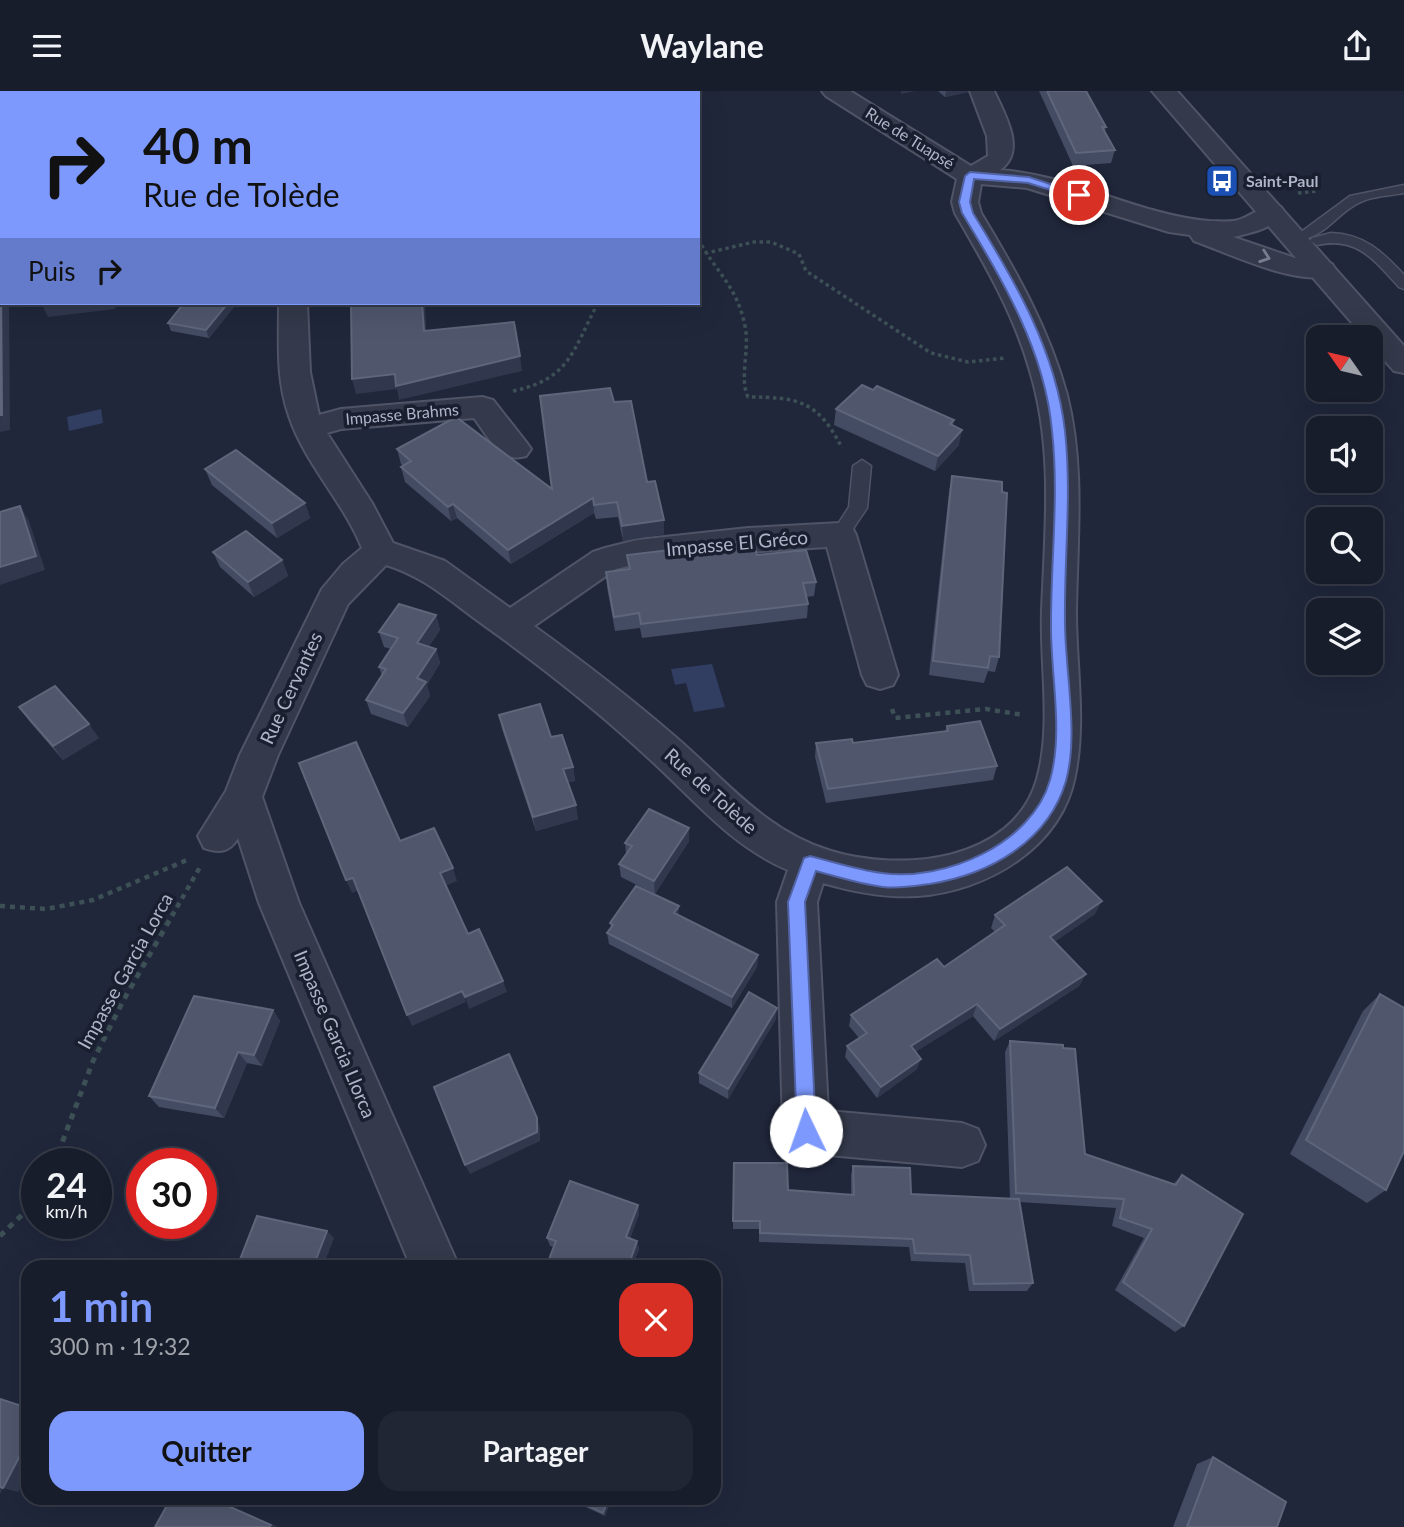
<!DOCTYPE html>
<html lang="fr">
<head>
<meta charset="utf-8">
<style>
	body { margin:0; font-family:Lato,sans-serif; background:#212634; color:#f1f3f6; height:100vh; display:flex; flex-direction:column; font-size:26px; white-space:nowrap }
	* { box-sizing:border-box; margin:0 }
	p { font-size:23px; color:#9fa2a9 }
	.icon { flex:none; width:38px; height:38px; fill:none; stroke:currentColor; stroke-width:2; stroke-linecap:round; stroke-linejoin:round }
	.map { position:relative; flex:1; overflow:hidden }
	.drawer { position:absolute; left:21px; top:1169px; width:700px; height:245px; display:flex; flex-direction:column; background:#181d2c; border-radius:21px; box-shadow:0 7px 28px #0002,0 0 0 2px #363b48 }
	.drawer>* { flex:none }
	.banner { position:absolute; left:0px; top:0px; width:700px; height:214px; box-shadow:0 7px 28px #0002,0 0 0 2px #363b48; background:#7d99fe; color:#111; overflow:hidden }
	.needle { width:46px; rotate:304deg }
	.controls { position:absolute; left:1306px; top:234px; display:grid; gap:14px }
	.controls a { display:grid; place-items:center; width:77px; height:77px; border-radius:14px; background:#181d2c; box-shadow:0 7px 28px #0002,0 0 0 2px #363b48; font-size:35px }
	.speed { position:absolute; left:21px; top:1057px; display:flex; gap:14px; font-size:35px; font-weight:700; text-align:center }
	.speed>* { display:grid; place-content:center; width:91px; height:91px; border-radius:50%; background:#181d2c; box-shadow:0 7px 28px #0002,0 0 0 2px #363b48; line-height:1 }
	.speed small { font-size:18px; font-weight:400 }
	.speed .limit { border:10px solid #d22; background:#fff; color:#111 }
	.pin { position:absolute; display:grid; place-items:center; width:60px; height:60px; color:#fff; margin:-30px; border:4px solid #fff; border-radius:50%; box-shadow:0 2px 7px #0007 }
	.me { position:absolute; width:77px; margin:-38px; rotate:357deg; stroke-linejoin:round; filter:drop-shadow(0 0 5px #0008) }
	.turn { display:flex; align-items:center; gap:24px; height:147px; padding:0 28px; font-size:32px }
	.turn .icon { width:91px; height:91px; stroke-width:2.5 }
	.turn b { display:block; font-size:49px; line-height:60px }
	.then { display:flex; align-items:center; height:66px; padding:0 28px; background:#0003; gap:14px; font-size:26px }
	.round { display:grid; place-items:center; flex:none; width:74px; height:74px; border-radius:21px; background:#212634 }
	.summary { display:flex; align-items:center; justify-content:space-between; height:119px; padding:0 28px }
	h1 { font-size:42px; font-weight:700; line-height:52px; color:#7d99fe }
	.primary-button { display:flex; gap:14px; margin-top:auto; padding:14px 28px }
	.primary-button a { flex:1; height:80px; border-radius:21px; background:#7d99fe; color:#111; font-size:28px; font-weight:700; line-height:80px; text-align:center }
	.primary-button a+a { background:#212634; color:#f1f3f6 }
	header { display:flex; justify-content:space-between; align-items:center; height:91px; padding:0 28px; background:#181d2c; font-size:32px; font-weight:700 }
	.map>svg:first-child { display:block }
</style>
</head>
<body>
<header><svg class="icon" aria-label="menu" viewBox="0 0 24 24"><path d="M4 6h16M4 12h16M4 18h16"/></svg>Waylane<svg class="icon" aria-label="share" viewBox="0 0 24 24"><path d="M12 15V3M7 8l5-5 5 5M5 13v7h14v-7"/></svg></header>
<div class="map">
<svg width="1404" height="1436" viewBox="0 0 1404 1436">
	<rect width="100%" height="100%" fill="#20273b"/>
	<g fill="#313d61">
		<path d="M101 318 103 332 69 340 67 326Z"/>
		<path d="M712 573 725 616 694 621 686 592 675 594 671 578Z"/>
	</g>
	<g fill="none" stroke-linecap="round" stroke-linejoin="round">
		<defs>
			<g id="service">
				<path d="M1404 94V102C1388 105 1369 105 1355 114 1336 125 1326 143 1304 148L1297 144 1350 105Z"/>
				<path d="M1331 142C1364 143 1383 161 1404 184V198L1399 196C1374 169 1357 145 1317 154L1310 150 1312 147Z"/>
				<path d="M862 369 871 375 867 417 846 448H834L831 444 849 416 853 375Z"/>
			</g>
			<g id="minor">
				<path d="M343 0H367L342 2Z"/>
				<rect x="532" y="0" width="24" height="2"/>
				<path d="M822 0H850L971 75 988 65 987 45 970 0H994C1005 24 1027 60 1000 79 1073 84 1138 124 1209 130 1221 130 1231 132 1241 128 1256 122 1265 112 1281 116L1285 122C1274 137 1251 142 1233 146L1295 167 1332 173 1336 179 1332 185C1293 194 1231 163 1194 150L1190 144 1169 141 1027 97 981 93 978 111 981 122C1016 180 1049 238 1067 304 1085 375 1077 449 1076 521 1076 575 1086 631 1075 685 1061 757 987 800 917 805 885 807 854 801 823 792L817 811 828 1020 962 1032 978 1038 985 1054 978 1070 962 1076 806 1062 790 1056 783 1040 777 811 788 779C733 756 697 712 655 673 601 622 541 575 481 532 449 509 423 485 386 474L348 513 278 664 262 706 299 812 459 1176H411L259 812 238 747C229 762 219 762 204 757L198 745 226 700 240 664 322 498 343 473 362 457C343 410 305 373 289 325 276 289 279 250 279 212H307L310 281 319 324 341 318 482 306 493 309 526 351 531 358 526 365C500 373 488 345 474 327L341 338 327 342 372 412 393 452 445 470 510 517 593 461 605 457 637 449 748 437 840 432 852 436 856 444 898 584 893 594 880 598 867 594 862 584 827 456 748 461 637 473 616 478 534 535C581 569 628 605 672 643 723 686 764 740 831 760 900 781 1013 772 1037 688 1052 635 1040 574 1042 520 1045 439 1054 359 1030 280 1014 223 984 172 955 122L952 111 957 88 826 5Z"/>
				<rect x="0" y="173" width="2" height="16"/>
			</g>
			<path id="tertiary" d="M1152 0H1177L1404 255V282L1394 280 1370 253V247H1365Z"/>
		</defs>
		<use href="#service" stroke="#4f5466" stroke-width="3"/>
		<use href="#minor" stroke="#4f5466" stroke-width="4"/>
		<use href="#tertiary" stroke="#4f5466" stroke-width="4"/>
		<g stroke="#3d5056" stroke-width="3.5" stroke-dasharray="3.5 3.5" stroke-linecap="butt">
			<path d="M416 0 418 2"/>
			<path d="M423 2 442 0"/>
			<path d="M1298 102 1318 100"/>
			<path d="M698 148C716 181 737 195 745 235 750 258 739 288 748 306 799 306 818 310 842 357"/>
			<path d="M698 164 754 151H771L799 163 806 180 931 262 968 271 1005 267"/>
			<path d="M513 300C571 288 573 258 598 212"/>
		</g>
		<g stroke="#3d5056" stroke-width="4.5" stroke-dasharray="5 5" stroke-linecap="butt">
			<path d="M892 618 895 627 986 618 1023 624"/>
			<path d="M0 815 46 818 93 809 187 769"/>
			<path d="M172 825 200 776"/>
		</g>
		<g stroke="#3d5056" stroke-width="5" stroke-dasharray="6 6" stroke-linecap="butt">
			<path d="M54 1073 93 970 123 910 173 823"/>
			<path d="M0 1145 27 1119 37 1102"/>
		</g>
		<use href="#service" fill="#34394b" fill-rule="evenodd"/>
		<use href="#minor" fill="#34394b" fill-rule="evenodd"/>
		<use href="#tertiary" fill="#34394b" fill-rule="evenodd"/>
	</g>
	<g fill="#444c63">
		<path d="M587 0H677L680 2H590Z"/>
		<path d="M938 0H968V1L945 6Z"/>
		<path d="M1039 0H1086L1106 36 1105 41 1115 59 1111 72 1073 75Z"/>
		<path d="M184 212H237L209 247 171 240 168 232Z"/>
		<path d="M873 299 954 329 953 334 959 354 935 380 834 334 836 318Z"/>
		<path d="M614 311 647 391 664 443 623 450 618 426 596 428 594 422 511 473 457 427 451 430 405 391 401 376 403 375 401 373 397 358 552 398Z"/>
		<path d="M205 378 305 412 310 427 277 447 212 394Z"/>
		<path d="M952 385 999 566 995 581 988 580 984 592 929 584 949 401Z"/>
		<path d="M213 461 282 469 288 485 254 506 220 476Z"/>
		<path d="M627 464H757L816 491 814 505 806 506 808 513 807 527 642 547 640 537 615 540 607 496 606 481 628 478Z"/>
		<path d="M436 524 440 539 429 555 436 558 440 572 427 594 430 605 408 636 371 623 366 609 382 585 379 576 391 558 384 556 379 541Z"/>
		<path d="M19 616 99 647 63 669 30 631Z"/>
		<path d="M499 624 551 646 573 676 575 690 567 691 578 728 536 740 502 638Z"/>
		<path d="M947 635 997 675 993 689 826 712 815 666 816 652H853L945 640Z"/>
		<path d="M689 737V750L655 803 621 786 619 773 626 763 625 752Z"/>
		<path d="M679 815V825L758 864 757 876 732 917 609 853 607 842 611 836 610 832Z"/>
		<path d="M1095 823 1054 851 1086 883 1079 895 994 950 973 925 915 961 917 978 877 1007 845 966 847 955 859 947 849 935 851 924 944 876 995 841 991 837 995 824Z"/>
		<path d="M1380 903 1386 1099 1367 1112 1290 1063 1363 920Z"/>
		<path d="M273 919 280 930 262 975 247 972 224 1027 159 1016 149 1005Z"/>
		<path d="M776 928 728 1008 699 992V982Z"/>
		<path d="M1010 950 1085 1063 1173 1093 1182 1084 1184 1235 1175 1241 1115 1199 1144 1147 1112 1135 1116 1117 1019 1111 1033 1192 1027 1200H969L965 1172 911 1170 909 1156 759 1151V1138H733V1081L788 1099 851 1104V1084L853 1075 911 1103 1010 1108 1005 961Z"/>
		<path d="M638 1114 639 1123 630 1147 637 1150 639 1158 632 1176H546L554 1156 550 1155 547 1147Z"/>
		<path d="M1213 1366 1277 1436H1173L1197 1373Z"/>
		<path d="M566 1407H612L605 1425Z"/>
	</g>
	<g fill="#31384e">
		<path d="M901 0H916L901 3Z"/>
		<path d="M946 0H968V1L945 6Z"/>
		<path d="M1 193 2 212H9L10 339 0 341Z"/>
		<path d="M41 212H115V218L48 226Z"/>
		<path d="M228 212H237L209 247 206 239Z"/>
		<path d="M422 212H425L427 255 424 240Z"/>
		<path d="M520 265 522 280 399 309 397 298 356 303 352 288Z"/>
		<path d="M962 339 959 354 935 380 938 365Z"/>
		<path d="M593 407 594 422 511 473 508 459Z"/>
		<path d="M305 412 310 427 277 447 272 432Z"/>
		<path d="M453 413 457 427 451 430 448 416Z"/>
		<path d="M20 415 29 430 45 479 0 494V476Z"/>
		<path d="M664 429V443L623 450 622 435Z"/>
		<path d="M282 469 288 485 254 506 248 491Z"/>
		<path d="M436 524 440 539 421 566 417 552Z"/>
		<path d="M436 558 440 572 427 594 430 605 408 636 403 622 417 587Z"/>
		<path d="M89 633 99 647 63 669 53 655Z"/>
		<path d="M573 676 575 690 565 692 563 678Z"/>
		<path d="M576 714 578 728 536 740 533 726Z"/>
		<path d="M689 737V750L655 803 654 790Z"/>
		<path d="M453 777 457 790 445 795 440 782Z"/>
		<path d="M353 787 359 799 352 802 346 789Z"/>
		<path d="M1102 810 1095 823 1044 858 1050 846Z"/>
		<path d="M679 815V827L674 822Z"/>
		<path d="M758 864 757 876 732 917V906Z"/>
		<path d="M1086 883 1079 895 994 950 1000 938Z"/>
		<path d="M503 890 507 901 469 918 465 906Z"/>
		<path d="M462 900 466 911 412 935 407 924Z"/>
		<path d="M977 913 973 925 907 966 911 955Z"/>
		<path d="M777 917 776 928 728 1008V998Z"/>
		<path d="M273 919 280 930 262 975 254 964Z"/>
		<path d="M238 961 247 972 224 1027 215 1017Z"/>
		<path d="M921 968 917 978 877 1007 881 996Z"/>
		<path d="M537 1027 540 1037V1050L470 1083 465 1074Z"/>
		<path d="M638 1114 639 1123 628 1154 626 1146Z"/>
		<path d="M327 1140 334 1147 323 1176 315 1171Z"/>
		<path d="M637 1150 639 1158 632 1176H628Z"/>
		<path d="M28 1349V1382L18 1401 3 1397 0 1403V1395Z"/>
		<path d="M210 1407H213L278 1436H269Z"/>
		<path d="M609 1407H612L605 1425 603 1422Z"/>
	</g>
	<g fill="#50576d" stroke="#5e667b" stroke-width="2">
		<path d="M16 0H70L69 2H16Z"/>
		<path d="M449 0H520L521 2H429Z"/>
		<path d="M612 0H677L680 2H615Z"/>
		<path d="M1047 0H1086L1106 36H1102L1115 59 1076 62Z"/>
		<path d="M0 193H1L2 324H0Z"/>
		<path d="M184 212H228L206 239 168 232Z"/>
		<path d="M351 212H422L424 240 514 231 520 265 396 295 395 283 352 288Z"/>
		<path d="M862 294 873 299 877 295 954 329 950 333 962 339 938 365 836 318Z"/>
		<path d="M610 297 614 311 631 310 647 391 655 390 664 429 622 435 617 411 594 414 593 407 508 459 453 413 448 416 401 376 411 370 397 358 456 326 552 398 540 305Z"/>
		<path d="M236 359 305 412 272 432 205 378Z"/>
		<path d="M952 385 1002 391V401L1007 402 999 566 990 565 988 577 933 570Z"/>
		<path d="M20 415 36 465 0 476V421Z"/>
		<path d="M246 440 282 469 248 491 213 461Z"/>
		<path d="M753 449 757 464 806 459 816 491 803 492 808 513 641 533 639 522 614 526 606 481 630 478 627 464Z"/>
		<path d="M399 513 436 524 417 552 436 558 417 587 426 591 403 622 366 609 386 578 379 576 398 547 379 541Z"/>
		<path d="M55 595 89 633 53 655 19 616Z"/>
		<path d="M540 613 551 646 562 644 573 676 563 678 576 714 533 726 499 624Z"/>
		<path d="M980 630 997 675 828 698 816 652 852 648 853 652 948 640 947 635Z"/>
		<path d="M356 651 400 750 434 737 453 777 440 782 468 843 479 838 503 890 465 906 462 900 407 924 353 787 346 789 299 672Z"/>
		<path d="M649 718 689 737 654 790 619 773 632 755 625 752Z"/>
		<path d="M1067 776 1102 810 1050 846 1086 883 1000 938 977 913 911 955 921 968 881 996 847 955 867 942 851 924 937 868 944 876 1005 834 995 824Z"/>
		<path d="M636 795 679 815 674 822 758 864 732 906 607 842 613 834 610 832Z"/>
		<path d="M749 901 777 917 728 998 699 982Z"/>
		<path d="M1380 903 1404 917V1060L1386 1099 1306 1049Z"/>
		<path d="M194 905 273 919 254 964 238 961 215 1017 149 1005Z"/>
		<path d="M1010 950 1063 954V957L1075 958 1085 1063 1176 1094 1182 1084 1243 1123 1184 1235 1123 1191 1152 1138 1120 1127 1124 1108 1016 1102Z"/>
		<path d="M509 963 537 1027V1041L465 1074 434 996Z"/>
		<path d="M734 1072H787L788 1099 854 1104 853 1075 910 1077 911 1103 1019 1108 1033 1192 974 1193 970 1164 915 1162 913 1148 760 1142V1130H733Z"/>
		<path d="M570 1090 638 1114 626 1146 637 1150 628 1176H546L556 1150 547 1147Z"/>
		<path d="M257 1125 327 1140 315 1171 340 1176H237Z"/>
		<path d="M0 1308 28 1317V1349L3 1397 0 1396Z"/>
		<path d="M1213 1366 1286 1411 1277 1436H1187Z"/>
		<path d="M171 1407H210L271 1434 269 1436H155Z"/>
		<path d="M571 1407H609L603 1422Z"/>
	</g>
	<defs><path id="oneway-chevron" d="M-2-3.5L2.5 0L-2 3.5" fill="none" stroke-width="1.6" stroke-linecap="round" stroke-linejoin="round" transform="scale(1.75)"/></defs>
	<use stroke="#787d8f" href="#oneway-chevron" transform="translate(1265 166) rotate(19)"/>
	<path fill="#7d99fe" stroke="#5163a5" stroke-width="2" d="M970 81 1029 86 1084 104 1079 108 1028 92 974 88 970 111 973 122C1015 190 1056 260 1065 340 1072 404 1064 467 1065 531 1065 580 1079 643 1066 690 1048 751 990 783 930 793 915 795 898 798 883 796 860 793 838 786 816 780L805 811 816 1040 813 1046 806 1049 800 1046 797 1040 788 811 804 767 810 765C834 771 858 779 882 782 944 791 1032 753 1050 689 1064 639 1050 582 1051 531 1051 467 1059 404 1052 340 1045 260 1003 190 962 122L959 111 965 85Z"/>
	<defs>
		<symbol id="bus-square" viewBox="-11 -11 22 22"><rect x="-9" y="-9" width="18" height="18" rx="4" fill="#1a4fb4" stroke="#191f2f"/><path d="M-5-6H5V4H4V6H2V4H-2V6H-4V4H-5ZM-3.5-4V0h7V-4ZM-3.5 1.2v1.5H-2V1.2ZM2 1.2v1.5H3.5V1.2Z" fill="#fff"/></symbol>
	</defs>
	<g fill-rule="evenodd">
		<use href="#bus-square" x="1203" y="71" width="38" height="38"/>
	</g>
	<g text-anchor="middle" stroke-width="7" stroke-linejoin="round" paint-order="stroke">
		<g font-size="16" fill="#afb4c7" stroke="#191f2f">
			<text transform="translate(910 47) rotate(32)" y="6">Rue de Tuapsé</text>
			<text transform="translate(402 323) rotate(-5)" y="6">Impasse Brahms</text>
		</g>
		<g font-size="16" font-weight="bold" fill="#afb4c7" stroke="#191f2f" text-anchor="start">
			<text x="1246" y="96">Saint-Paul</text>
		</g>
		<g font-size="19" fill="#afb4c7" stroke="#191f2f">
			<text transform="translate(737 452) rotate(-5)" y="7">Impasse El Gréco</text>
			<text transform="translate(291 597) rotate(-65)" y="7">Rue Cervantes</text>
			<text transform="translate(711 700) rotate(42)" y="7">Rue de Tolède</text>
			<text transform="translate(125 880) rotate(-61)" y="7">Impasse Garcia Lorca</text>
			<text transform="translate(335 943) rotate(67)" y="7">Impasse Garcia Llorca</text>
		</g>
	</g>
</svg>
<div class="controls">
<a><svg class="needle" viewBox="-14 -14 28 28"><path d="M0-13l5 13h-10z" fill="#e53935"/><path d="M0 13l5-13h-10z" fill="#9fa2a9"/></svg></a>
<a><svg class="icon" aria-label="sound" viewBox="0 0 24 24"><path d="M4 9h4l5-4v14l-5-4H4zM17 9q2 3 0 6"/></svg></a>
<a><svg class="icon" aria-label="search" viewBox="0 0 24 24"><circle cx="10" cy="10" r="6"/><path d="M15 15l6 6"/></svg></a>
<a><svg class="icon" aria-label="layers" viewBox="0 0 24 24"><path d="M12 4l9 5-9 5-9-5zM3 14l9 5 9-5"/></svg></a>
</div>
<div class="speed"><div>24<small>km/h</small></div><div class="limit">30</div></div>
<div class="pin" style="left:1079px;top:104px;background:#d93025"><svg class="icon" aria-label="arrive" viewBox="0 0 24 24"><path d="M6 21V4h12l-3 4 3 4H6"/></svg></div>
<svg class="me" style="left:806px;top:1040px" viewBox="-20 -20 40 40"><circle r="19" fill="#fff"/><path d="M0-13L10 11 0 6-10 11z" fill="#7d99fe"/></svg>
<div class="banner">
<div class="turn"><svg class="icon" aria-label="right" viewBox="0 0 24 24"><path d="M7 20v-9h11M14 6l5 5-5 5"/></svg><div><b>40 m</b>Rue de Tolède</div></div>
<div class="then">Puis<svg class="icon" aria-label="right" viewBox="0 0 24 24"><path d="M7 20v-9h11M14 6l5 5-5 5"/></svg></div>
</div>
<section class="drawer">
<div class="summary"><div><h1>1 min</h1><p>300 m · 19:32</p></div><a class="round" style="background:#d93025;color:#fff"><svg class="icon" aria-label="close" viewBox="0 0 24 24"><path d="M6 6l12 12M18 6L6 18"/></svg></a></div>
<div class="primary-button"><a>Quitter</a><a>Partager</a></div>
</section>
</div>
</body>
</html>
